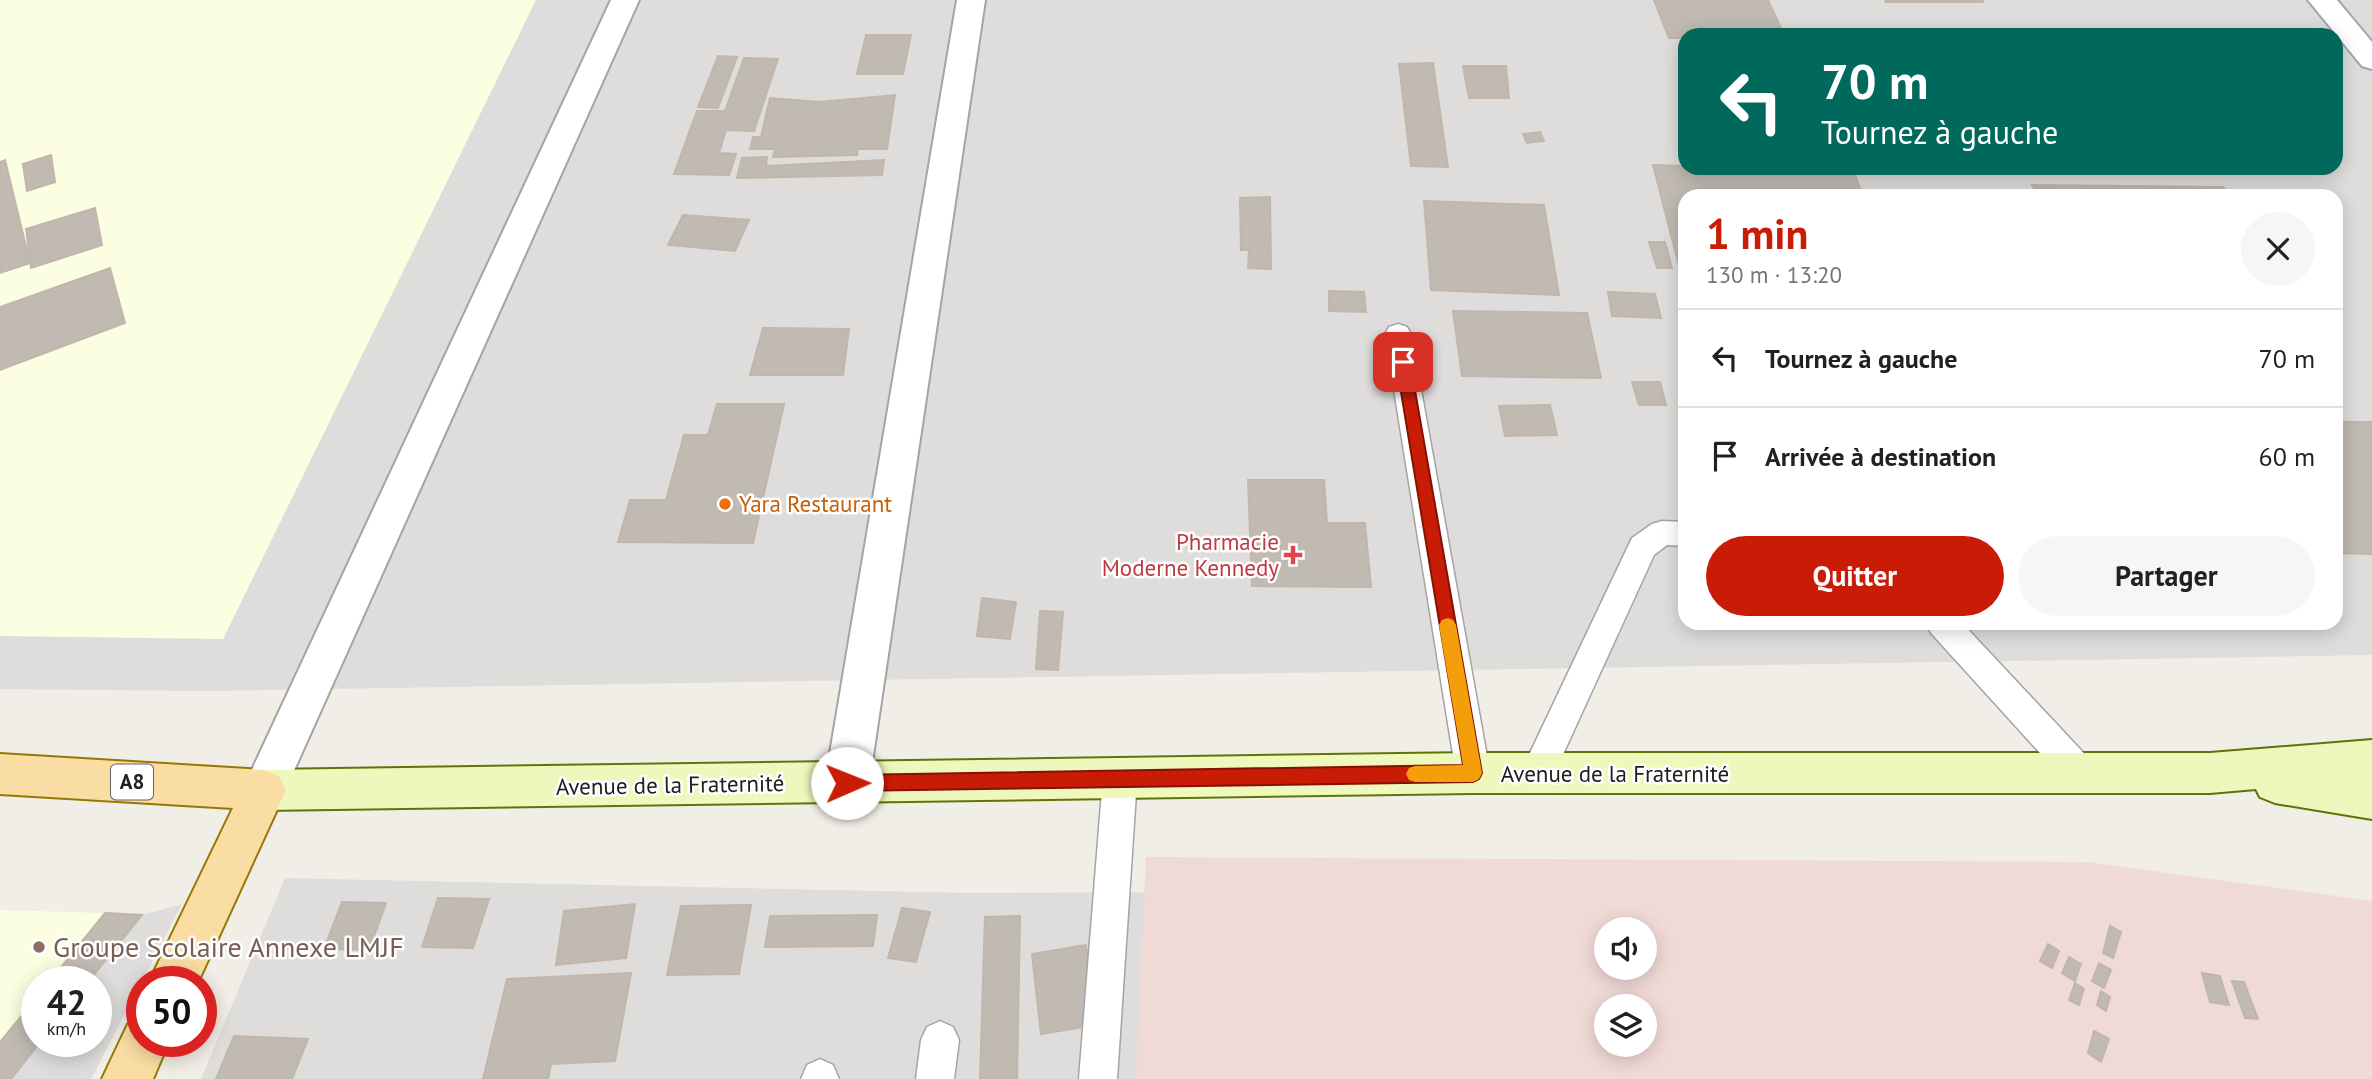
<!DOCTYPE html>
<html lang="fr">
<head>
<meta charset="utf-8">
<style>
	body { margin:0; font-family:"PT Sans",sans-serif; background:#f6f6f6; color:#202124; height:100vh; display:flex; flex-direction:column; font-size:26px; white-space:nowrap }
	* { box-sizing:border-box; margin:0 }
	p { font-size:23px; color:#757577 }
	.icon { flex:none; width:38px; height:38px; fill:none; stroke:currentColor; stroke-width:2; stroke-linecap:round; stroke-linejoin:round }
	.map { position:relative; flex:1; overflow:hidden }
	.drawer { position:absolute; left:1678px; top:189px; width:665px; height:441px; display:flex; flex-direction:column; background:#fff; border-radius:21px; box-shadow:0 4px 18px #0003 }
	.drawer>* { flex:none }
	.top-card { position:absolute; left:1678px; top:28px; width:665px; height:147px; border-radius:21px; box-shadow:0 4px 18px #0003; background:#00695c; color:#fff; overflow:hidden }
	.fabs { position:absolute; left:1594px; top:917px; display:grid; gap:14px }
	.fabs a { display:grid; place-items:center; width:63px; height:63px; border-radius:50%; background:#fff; box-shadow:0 4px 18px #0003; font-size:35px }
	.speed { position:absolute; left:21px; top:966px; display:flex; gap:14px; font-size:35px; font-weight:700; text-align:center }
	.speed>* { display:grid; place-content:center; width:91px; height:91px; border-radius:50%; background:#fff; box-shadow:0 4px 18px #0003; line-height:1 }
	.speed small { font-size:18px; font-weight:400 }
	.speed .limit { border:10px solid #d22; background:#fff; color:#111 }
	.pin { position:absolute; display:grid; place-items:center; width:60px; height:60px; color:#fff; margin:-30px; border-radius:14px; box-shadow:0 4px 10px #0006 }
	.me { position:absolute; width:77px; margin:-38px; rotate:89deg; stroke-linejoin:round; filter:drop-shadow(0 0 5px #0008) }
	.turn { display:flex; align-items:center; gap:24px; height:147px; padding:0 28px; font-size:32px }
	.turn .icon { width:91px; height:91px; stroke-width:2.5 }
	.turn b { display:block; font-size:49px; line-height:60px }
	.round { display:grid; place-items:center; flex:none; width:74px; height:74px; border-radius:37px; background:#f6f6f6 }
	.overview { display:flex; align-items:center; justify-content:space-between; height:119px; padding:0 28px }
	h1 { font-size:42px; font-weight:700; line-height:52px; color:#c91c06 }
	.primary-button { display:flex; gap:14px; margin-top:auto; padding:14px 28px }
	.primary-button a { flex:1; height:80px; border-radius:42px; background:#c91c06; color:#fff; font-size:28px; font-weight:700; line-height:80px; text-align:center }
	.primary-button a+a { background:#f6f6f6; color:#202124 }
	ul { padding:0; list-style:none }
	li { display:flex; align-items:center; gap:21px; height:98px; padding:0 28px; border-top:2px solid #e0e0e0 }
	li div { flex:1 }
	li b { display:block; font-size:26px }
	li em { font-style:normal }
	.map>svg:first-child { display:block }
</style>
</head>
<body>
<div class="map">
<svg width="2372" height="1079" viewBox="0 0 2372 1079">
	<rect width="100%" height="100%" fill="#f0eee6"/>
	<g fill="#dedddc" fill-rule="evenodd">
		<path d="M0 0H2372V655L205 691 0 689ZM1685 35H2336V168H1685ZM1685 196H2336V623H1685Z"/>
		<path d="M285 878 970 893 2084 889 2372 1079H201ZM1606 929H1645V968H1606ZM1606 1006H1645V1045H1606Z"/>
		<path d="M182 904 91 1079H0V910L142 915ZM37 982H96V1041H37Z"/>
	</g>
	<path fill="#f0dad6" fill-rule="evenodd" d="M1146 857 2087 862 2372 901V1079H1136ZM1606 929H1645V968H1606ZM1606 1006H1645V1045H1606Z"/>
	<g fill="#fbfee1">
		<path d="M0 0H536L223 639 0 636Z"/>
		<path d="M0 910 105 913 49 982H37V997L0 1042Z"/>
	</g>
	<g fill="#c0bab3" stroke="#c1b6a9" stroke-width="2">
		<path d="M1654 0H1768L1784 35H1685V38H1669Z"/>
		<path d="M1885 0H1982L1983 2H1886Z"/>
		<path d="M866 35H911L903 74H857Z"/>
		<path d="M718 56 737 57 718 108 698 107Z"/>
		<path d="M744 58 778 59 754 131 726 130 719 153 736 154 729 175 674 174 697 111H725Z"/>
		<path d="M1433 63 1448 167 1411 166 1399 64Z"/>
		<path d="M1463 66H1506L1509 98H1469Z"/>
		<path d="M895 95 887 149H858L857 155 773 157 775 149H750L753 137H761L770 98 820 102Z"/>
		<path d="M1540 132 1544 141 1527 143 1523 134Z"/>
		<path d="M51 155 55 182 27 191 23 164Z"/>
		<path d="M767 157 766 166 884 160 882 175 737 178 742 158Z"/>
		<path d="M5 160 30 263 0 273V162Z"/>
		<path d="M1653 165 1685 166V168L1853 169 1863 196H1685V289Z"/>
		<path d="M2032 185 2223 187 2229 196H2039Z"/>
		<path d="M1270 197 1271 269 1248 268 1249 250H1241L1240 198Z"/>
		<path d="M1424 201 1544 205 1559 295 1431 290Z"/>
		<path d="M95 208 102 245 31 268 26 229Z"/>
		<path d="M683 215 749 220 735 251 668 245Z"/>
		<path d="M1649 242H1665L1672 268H1657Z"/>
		<path d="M110 268 125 323 0 370V307Z"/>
		<path d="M1329 291 1364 292 1366 312 1329 311Z"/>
		<path d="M1608 292 1655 294 1661 318 1612 316Z"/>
		<path d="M1453 311 1587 313 1601 378 1462 376Z"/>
		<path d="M763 328 849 329 843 375H750Z"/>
		<path d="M1632 382H1660L1666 405H1639Z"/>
		<path d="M717 404H784L753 543 618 542 630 500H666L684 435H708Z"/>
		<path d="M1550 405 1557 435 1505 436 1499 406Z"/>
		<path d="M2336 422H2372V554L2336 553Z"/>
		<path d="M1248 480H1324L1327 523H1365L1371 587 1252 586Z"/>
		<path d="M982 598 1016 602 1010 639 977 636Z"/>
		<path d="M1040 611 1063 612 1058 670 1036 669Z"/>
		<path d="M438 898 489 899 473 948 422 947Z"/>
		<path d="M342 902 386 903 369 950 324 949Z"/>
		<path d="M635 904 626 958 556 965 564 911Z"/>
		<path d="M751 905 739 974 667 975 681 906Z"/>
		<path d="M902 908 930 912 916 962 888 958Z"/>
		<path d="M105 913 142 915 88 982H49Z"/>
		<path d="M877 915 873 946 765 947 770 916Z"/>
		<path d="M1020 916 1017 1079H980L985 917Z"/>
		<path d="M2110 926 2121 932 2113 958 2103 953Z"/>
		<path d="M2048 944 2059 951 2052 968 2040 961Z"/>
		<path d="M1086 945 1096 1025 1041 1034 1032 954Z"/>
		<path d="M2069 957 2081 964 2075 981 2062 973Z"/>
		<path d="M2099 963 2111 970 2104 988 2092 981Z"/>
		<path d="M631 973 615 1061 551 1064 548 1079H483L507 979Z"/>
		<path d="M2202 973 2220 976 2229 1005 2210 1002Z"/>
		<path d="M2232 981 2244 982 2258 1019 2245 1018Z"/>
		<path d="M2075 983 2084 989 2079 1005 2069 1000Z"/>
		<path d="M2101 991 2110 997 2106 1011 2097 1005Z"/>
		<path d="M37 997V1041H41L11 1079 0 1078V1042Z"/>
		<path d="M2094 1031 2109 1039 2101 1062 2088 1053Z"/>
		<path d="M234 1036 308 1039 292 1079H216Z"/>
	</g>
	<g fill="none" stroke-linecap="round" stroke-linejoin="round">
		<defs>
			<g id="service">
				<path d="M1398 324 1407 327 1411 334 1490 773 1485 784 1473 789 1461 784 1456 773 1385 334 1389 327Z"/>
				<path d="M1662 521 1685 522V546L1667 545 1654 555 1549 785 1537 790 1525 785 1520 774 1632 538 1652 524Z"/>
				<path d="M1926 623H1962L2093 763 2098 774 2093 785 2081 790 2069 785 1931 633Z"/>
				<path d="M1120 762 1132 767 1137 778 1117 1079H1079L1103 778 1108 767Z"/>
				<path d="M940 1021 953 1027 959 1040 954 1079H916L921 1040 927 1027Z"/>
				<path d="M820 1059 833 1065 839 1079H801L807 1065Z"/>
			</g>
			<g id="minor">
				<path d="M957 0H985L869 783 862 797 847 803 832 797 825 783Z"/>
				<path d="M2308 0H2337L2372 42V69L2362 66Z"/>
			</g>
			<path id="tertiary" d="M611 0H639L279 804 264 810 249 804 242 790 249 776Z"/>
			<path id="secondary" d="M2372 740V819L2275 803 2260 797 2256 789 2210 793H1473L264 810 249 804 242 790 249 776 264 770 1473 753H2210Z"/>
			<g id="primary">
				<path d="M0 754 264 770 279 776 286 790 198 982H149L233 808 0 794Z"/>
				<path d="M142 1018V1041H169L153 1079H102L128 1024Z"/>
			</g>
		</defs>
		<use href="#service" stroke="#a4a4a4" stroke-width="3"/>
		<use href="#minor" stroke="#a4a4a4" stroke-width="4"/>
		<use href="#tertiary" stroke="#a4a4a4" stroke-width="4"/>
		<use href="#secondary" stroke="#5d7508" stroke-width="4"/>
		<use href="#primary" stroke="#977704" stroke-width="4"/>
		<use href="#service" fill="#fff" fill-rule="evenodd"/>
		<use href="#minor" fill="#fff" fill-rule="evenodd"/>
		<use href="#tertiary" fill="#fff" fill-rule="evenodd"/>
		<use href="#secondary" fill="#eef8bc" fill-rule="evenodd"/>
		<use href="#primary" fill="#f9dda2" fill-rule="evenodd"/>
	</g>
	<path fill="#c91c06" stroke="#831204" stroke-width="2" d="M1403 356 1410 362 1482 773 1479 779 1473 782 847 791 841 789 838 783 841 777 847 775 1463 765 1396 362Z"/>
	<path fill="#f59e0b" d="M1448 618 1453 620 1456 625 1482 773 1479 779 1473 782H1415L1409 780 1406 774 1409 768 1415 766 1463 765 1439 625 1442 620Z"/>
	<circle fill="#e8710a" stroke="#fff" stroke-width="2.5" cx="725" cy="504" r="7"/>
	<path fill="#e0444e" stroke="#fff" stroke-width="2.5" d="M1289.5 544.5h7v7h7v7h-7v7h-7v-7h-7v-7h7z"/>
	<circle fill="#8d6e63" stroke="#fff" stroke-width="2.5" cx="39" cy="947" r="7"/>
	<g text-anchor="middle" stroke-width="5" stroke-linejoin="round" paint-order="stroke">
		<rect fill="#fff" stroke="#636363" stroke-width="2" x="111" y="764.5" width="42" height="35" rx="5"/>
		<g font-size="21" font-weight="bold" fill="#202020">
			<text x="132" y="789">A8</text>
		</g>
		<g font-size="23" fill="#c56008" stroke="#fff" text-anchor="start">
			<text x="739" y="512">Yara Restaurant</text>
		</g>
		<g font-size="23" fill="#be3a42" stroke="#fff" text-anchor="end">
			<text x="1279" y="550">Pharmacie<tspan x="1279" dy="26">Moderne Kennedy</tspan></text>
		</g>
		<g font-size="23" fill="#202020" stroke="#fff">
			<text x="1615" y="782">Avenue de la Fraternité</text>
			<text transform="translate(670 785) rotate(-1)" y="8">Avenue de la Fraternité</text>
		</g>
		<g font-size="28" fill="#785e54" stroke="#fff" text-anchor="start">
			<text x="53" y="957">Groupe Scolaire Annexe LMJF</text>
		</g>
	</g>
</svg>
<div class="fabs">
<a><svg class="icon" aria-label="sound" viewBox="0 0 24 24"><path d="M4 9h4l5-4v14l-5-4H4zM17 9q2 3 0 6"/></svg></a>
<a><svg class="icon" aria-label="layers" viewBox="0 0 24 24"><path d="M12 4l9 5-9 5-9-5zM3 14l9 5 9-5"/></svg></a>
</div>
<div class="speed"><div>42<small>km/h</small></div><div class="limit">50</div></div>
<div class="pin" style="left:1403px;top:362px;background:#d93025"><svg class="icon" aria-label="arrive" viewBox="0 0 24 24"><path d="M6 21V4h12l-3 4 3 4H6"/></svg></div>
<svg class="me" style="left:847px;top:783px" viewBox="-20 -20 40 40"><circle r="19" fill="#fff"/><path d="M0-13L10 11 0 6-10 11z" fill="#c91c06"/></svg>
<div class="top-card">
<div class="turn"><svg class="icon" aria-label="left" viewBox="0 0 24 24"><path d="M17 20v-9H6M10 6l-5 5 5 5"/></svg><div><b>70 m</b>Tournez à gauche</div></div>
</div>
<section class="drawer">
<div class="overview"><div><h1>1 min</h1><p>130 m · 13:20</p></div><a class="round"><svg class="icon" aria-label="close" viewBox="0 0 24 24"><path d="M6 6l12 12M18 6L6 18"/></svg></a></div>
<ul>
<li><svg class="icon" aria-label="left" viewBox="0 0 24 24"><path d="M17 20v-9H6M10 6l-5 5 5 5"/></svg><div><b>Tournez à gauche</b></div><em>70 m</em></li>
<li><svg class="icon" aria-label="arrive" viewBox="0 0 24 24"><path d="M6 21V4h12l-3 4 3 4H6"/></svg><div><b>Arrivée à destination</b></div><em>60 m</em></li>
</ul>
<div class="primary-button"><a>Quitter</a><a>Partager</a></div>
</section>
</div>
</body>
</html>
